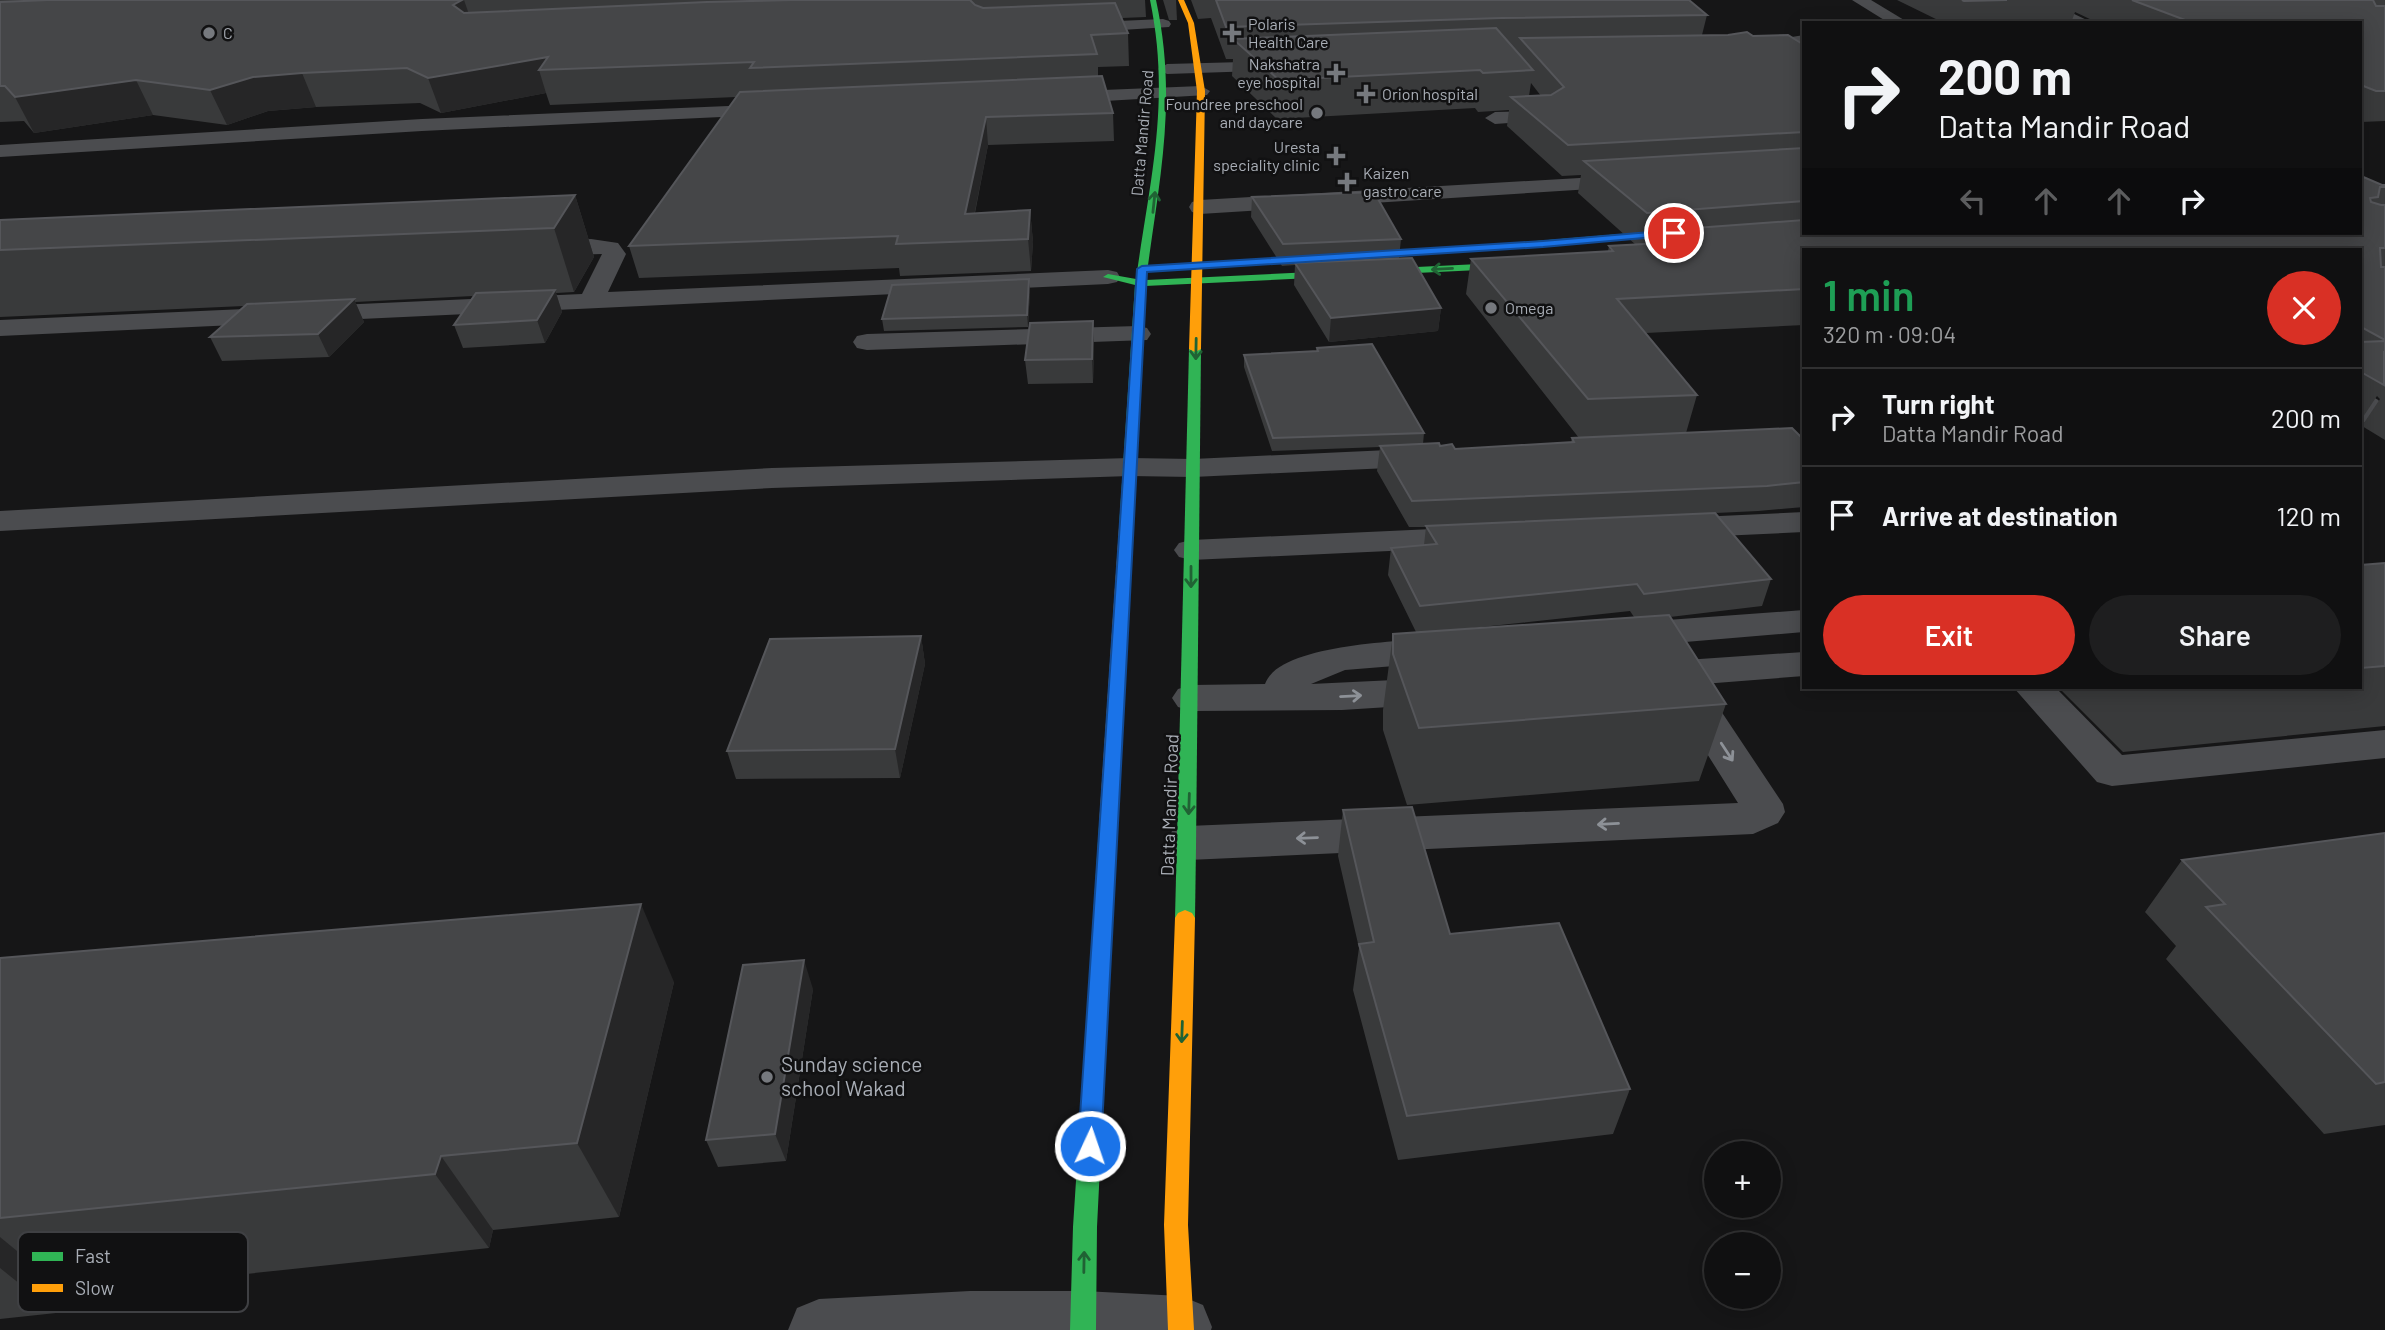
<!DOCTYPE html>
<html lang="en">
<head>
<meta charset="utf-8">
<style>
	body { margin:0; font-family:Barlow,sans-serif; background:#1e1e1f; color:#f1f3f6; height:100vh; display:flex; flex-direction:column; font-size:26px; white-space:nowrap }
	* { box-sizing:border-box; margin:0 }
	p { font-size:23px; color:#9c9d9f }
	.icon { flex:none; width:38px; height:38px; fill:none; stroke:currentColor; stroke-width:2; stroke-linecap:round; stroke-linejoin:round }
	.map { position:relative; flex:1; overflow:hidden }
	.drawer { position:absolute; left:1802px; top:248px; width:560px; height:441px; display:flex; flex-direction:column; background:#101011; border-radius:0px; box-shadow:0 4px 18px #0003,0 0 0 2px #303031 }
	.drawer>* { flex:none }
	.hud { position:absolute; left:1802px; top:21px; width:560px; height:214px; border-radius:0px; box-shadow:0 4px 18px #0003,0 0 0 2px #303031; background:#101011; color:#f1f3f6; overflow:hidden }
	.tools { position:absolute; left:1704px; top:1141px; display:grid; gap:14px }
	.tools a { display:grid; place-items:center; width:77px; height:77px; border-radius:50%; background:#101011; box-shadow:0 4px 18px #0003,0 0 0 2px #303031; font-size:35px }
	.pin { position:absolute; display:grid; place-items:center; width:60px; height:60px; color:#fff; margin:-30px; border:4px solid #fff; border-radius:50%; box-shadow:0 2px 7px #0007 }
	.me { position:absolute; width:77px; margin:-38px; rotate:3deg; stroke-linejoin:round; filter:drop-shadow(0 0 5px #0008) }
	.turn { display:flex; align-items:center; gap:24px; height:147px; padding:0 21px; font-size:32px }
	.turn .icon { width:91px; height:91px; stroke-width:2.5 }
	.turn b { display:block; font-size:49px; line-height:60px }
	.lanes { display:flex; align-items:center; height:66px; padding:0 21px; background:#0003; justify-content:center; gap:35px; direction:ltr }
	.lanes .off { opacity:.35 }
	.round { display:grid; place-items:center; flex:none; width:74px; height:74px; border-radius:37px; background:#1e1e1f }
	.headline { display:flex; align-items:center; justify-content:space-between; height:119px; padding:0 21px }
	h1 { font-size:42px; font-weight:600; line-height:52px; color:#1e9e55 }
	.cta { display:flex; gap:14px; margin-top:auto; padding:14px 21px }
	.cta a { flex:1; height:80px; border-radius:42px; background:#d93025; color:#fff; font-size:28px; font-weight:600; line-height:80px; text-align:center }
	.cta a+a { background:#1e1e1f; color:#f1f3f6 }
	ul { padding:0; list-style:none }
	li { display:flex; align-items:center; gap:21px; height:98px; padding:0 21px; border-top:2px solid #303031 }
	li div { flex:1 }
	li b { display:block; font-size:26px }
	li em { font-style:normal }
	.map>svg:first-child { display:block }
</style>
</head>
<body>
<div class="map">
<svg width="2385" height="1330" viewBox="0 0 2385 1330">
	<rect width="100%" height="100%" fill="#161617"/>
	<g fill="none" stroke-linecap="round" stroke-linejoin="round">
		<g fill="#4b4c4f" fill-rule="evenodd">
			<path d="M1852 0H1871L1909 23H1889Z"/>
			<path d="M2024 0H2045L2093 23H2071Z"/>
			<path d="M1163 19 1169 21 1171 24 1169 27 1074 33 1066 28 1074 23Z"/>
			<path d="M1804 35V45L1744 55 1736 50 1744 45Z"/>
			<path d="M1285 61 1291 62 1294 66 1291 70 1167 74 1158 69 1167 64Z"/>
			<path d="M1201 86 1210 91 1207 95 1054 104 1045 98 1054 92Z"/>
			<path d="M1536 99C1545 102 1550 108 1556 116L1553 120 1495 124 1485 118 1495 112 1531 111 1527 105Z"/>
			<path d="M777 104 784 106 786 110 784 114 422 131 0 157V145L422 119Z"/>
			<path d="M1631 175 1639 176 1642 181 1639 186 1200 214 1192 212 1189 207 1192 202 1200 200Z"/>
			<path d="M591 239 618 243 626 254 608 292 1108 270 1117 272 1120 277 1117 282 1108 284 0 336V320L582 294 602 254 538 256 530 254 526 249 530 244 538 242Z"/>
			<path d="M1138 326 1147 328 1151 334 1147 340 867 350 857 348 853 342 857 336 867 334Z"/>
			<path d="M2361 392C2371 395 2379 399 2385 407L2382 416 2361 424Z"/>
			<path d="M1432 448 1443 450 1448 457 1443 464 1432 466 1193 477 1130 476 772 488 0 531V511L772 468 1130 458 1193 459Z"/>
			<path d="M1804 512V532L1676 538 1664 535 1659 528 1664 521 1676 518Z"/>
			<path d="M1476 527 1488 530 1493 537 1488 544 1476 547 1191 560 1179 557 1174 550 1179 543 1191 540Z"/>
			<path d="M1804 610V632L1626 647 1613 643 1607 635 1613 627 1626 623Z"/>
			<path d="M1444 638 1457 641 1463 650 1457 659 1444 662 1345 670 1311 684 1436 678 1450 682 1456 691 1450 700 1436 704 1342 710 1192 711 1178 707 1172 698 1178 689 1192 685 1265 684C1279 643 1406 641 1444 638Z"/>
			<path d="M1804 652V676L1703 684 1783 804 1785 812 1778 823 1753 834 1188 860 1172 855 1166 843 1172 831 1188 826 1738 803 1667 690 1669 687 1656 688 1642 684 1637 675 1642 666 1656 662Z"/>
			<path d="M2014 688H2056L2122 755 2385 730V758L2112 786 2097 782Z"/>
			<path d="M970 1291H1083L1181 1296 1203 1305 1212 1327 1211 1330H788L797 1308 819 1299Z"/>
		</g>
		<g fill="#30b455" fill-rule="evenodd">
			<path d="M1150 0H1156C1178 101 1159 180 1146 280L1521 262 1526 265 1521 268 1145 286 1133 528 1126 532 1119 528 1135 285 1103 277 1108 274 1136 279C1150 179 1171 101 1150 0Z"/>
			<path d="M1681 229 1684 230V234L1486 251 1481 248 1486 245Z"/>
			<path d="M1195 346 1201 349 1196 847 1195 918 1192 923 1185 926 1178 923 1175 918 1189 349Z"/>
			<path d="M1108 819 1114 821 1117 826 1097 1227 1096 1330H1070L1073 1227 1099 826 1102 821Z"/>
		</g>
		<g fill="#ff9f0a" fill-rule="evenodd">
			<path d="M1178 0H1184L1194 23 1205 91 1201 349 1195 352 1189 349 1197 91 1188 23Z"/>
			<path d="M1126 524 1133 528 1117 826 1114 831H1102L1099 826 1119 528Z"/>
			<path d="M1185 910 1192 913 1195 918 1188 1225 1194 1330H1168L1164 1225 1175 918 1178 913Z"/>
		</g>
	</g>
	<g fill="#393a3b" fill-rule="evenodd">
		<path d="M0 0H1145L1146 17 1122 18 1128 33 1129 66 1098 67V76L1113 113 1114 141 988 145 975 213 1030 210 1033 242 1031 271 900 276 899 268 639 278 629 246 736 97 550 105 546 93 441 113 420 103 316 107 268 111 227 125 153 115 34 133 24 121 0 122Z"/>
		<path d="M1163 0H1176L1177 20H1169Z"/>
		<path d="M1191 0H1689L1707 15 1702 35 1753 36 1804 45V233H2361V176L2382 185H2385V440L2362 426 2380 399 2377 396 2361 420V250H1804V325L1646 333 1697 395 1686 433 1804 440V507L1758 511 1716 513 1771 579 1762 606 1670 617 1726 704 1699 781 1407 805 1383 730V710L1393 634 1416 632 1388 575 1391 548 1424 545 1426 527H1409L1377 471 1380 447 1272 451 1244 367V355L1316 351 1317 348 1424 433 1423 444 1440 446 1455 449 1571 442 1572 438H1579L1466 294 1471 259 1608 251 1609 246 1636 245 1578 193 1581 175 1562 176 1507 126 1509 110 1478 112 1475 108 1277 119 1232 76 1233 59H1226L1211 18 1198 19ZM1531 83 1541 96H1529ZM1630 611 1634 617 1453 630Z"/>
		<path d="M1897 0H2385V121L2361 122V23H2094V21L2075 12 2071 23H1944Z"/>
		<path d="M575 195 594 257 574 292 556 293 562 312 545 343 463 348 454 325 473 296 355 302 364 322 329 357 222 361 210 337 244 306 0 317V220Z"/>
		<path d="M1252 197 1401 239 1399 258 1441 308 1438 331 1329 342 1294 285 1295 265 1282 266 1251 217Z"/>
		<path d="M1030 290 1028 327 884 331 882 319Z"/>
		<path d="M1094 345 1093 383 1028 384 1025 360Z"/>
		<path d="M2385 563V726L2123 752 2059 688H2361V565Z"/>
		<path d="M921 636 925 664 900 778 736 779 727 751Z"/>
		<path d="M1343 810 1450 934 1630 1089 1613 1134 1398 1160 1353 990 1359 948 1338 856Z"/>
		<path d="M2385 833V1125L2324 1134 2166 959 2176 946 2145 912 2182 860Z"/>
		<path d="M0 958 674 982 619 1217 493 1230 489 1248 68 1293 56 1313 0 1319Z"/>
		<path d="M813 989 786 1161 718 1167 706 1140Z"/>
	</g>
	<g fill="#262627">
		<path d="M462 0H464L474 29 453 5Z"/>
		<path d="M548 57 539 70 546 93 441 113 428 78Z"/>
		<path d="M302 73 316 107 268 111 227 125 210 90 253 77Z"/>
		<path d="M136 80 153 115 34 133 15 97Z"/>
		<path d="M986 117 988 145 969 241 965 214Z"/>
		<path d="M575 195 594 257 574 292 554 228Z"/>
		<path d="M1030 210 1033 242 1031 271 1028 239Z"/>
		<path d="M1029 279 1030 290 1028 327 1027 315Z"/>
		<path d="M555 290 562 312 545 343 537 320Z"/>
		<path d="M354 299 364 322 329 357 318 334Z"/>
		<path d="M1441 308 1438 331 1329 342 1331 318Z"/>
		<path d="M1093 321 1094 345 1093 383 1092 359Z"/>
		<path d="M921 636 925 664 900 778 895 749Z"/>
		<path d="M641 904 674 982 619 1217 577 1143Z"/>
		<path d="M804 960 813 989 786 1161 775 1134Z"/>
		<path d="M441 1156 493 1230 489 1248 435 1174Z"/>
		<path d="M0 1237 68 1293 56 1313 0 1268Z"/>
	</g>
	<g fill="#454648" stroke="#55565a" stroke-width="2">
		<path d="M48 0H462L453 5 464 13 707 2 792 0H970L975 5 983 8 1115 3 1128 33 1091 35 1097 54 750 68 754 62 539 70 548 57 428 78 407 68 302 73 253 77 210 90 136 80 15 97 5 86H0V2Z"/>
		<path d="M1216 0H1689L1707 15 1501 18 1226 27Z"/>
		<path d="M1962 0H2007L1964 1Z"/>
		<path d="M2132 0H2373L2376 6H2385V91H2376L2361 85V23H2193Z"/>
		<path d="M1496 28 1533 70 1483 73 1480 70 1279 80 1233 39Z"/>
		<path d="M1747 32 1753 36 1788 35 1804 45V132L1568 145 1511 97 1551 95 1564 87 1520 38 1728 35Z"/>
		<path d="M1102 76 1113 113 986 117 965 214 1030 210 1028 239 896 244 898 236 629 246 740 92Z"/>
		<path d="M1804 148V201L1647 213 1584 161Z"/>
		<path d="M2361 176 2382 185H2385V187H2380L2378 197 2370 198 2371 202 2381 205H2385V248H2380L2381 267H2385V340L2361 327V250H1804V289L1617 299 1697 395 1588 399 1471 259 1613 251 1609 246 1682 242 1667 230 1804 220V233H2361Z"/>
		<path d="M1374 192 1401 239 1283 244 1252 197Z"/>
		<path d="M575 195 554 228 0 250V220Z"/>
		<path d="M1412 258 1441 308 1331 318 1295 263Z"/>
		<path d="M1029 279 1027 315 882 319 892 285Z"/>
		<path d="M555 290 537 320 454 325 476 293Z"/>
		<path d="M354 299 318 334 210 337 247 304Z"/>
		<path d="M1093 321 1092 359 1025 360 1030 323Z"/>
		<path d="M2385 341V352H2384V385L2361 372V342Z"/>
		<path d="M1372 344 1424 433 1273 438 1244 355 1318 351 1317 348Z"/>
		<path d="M1792 428 1804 440V482L1767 486 1412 501 1380 446 1439 443 1440 446 1452 444 1455 449 1574 442 1572 438Z"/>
		<path d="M1715 513 1771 579 1644 594 1637 584 1420 606 1391 548 1437 544 1426 526Z"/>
		<path d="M2385 563V666L2361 668V565Z"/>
		<path d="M1669 615 1726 704 1419 728 1393 654V634Z"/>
		<path d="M921 636 895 749 727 751 770 639Z"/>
		<path d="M1412 807 1450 934 1559 923 1630 1089 1407 1116 1359 944 1374 942 1343 810Z"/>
		<path d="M2385 833V1082L2376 1084 2206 907 2225 904 2182 860Z"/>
		<path d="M641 904 577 1143 441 1156 435 1174 0 1218V958Z"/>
		<path d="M804 960 775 1134 706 1140 743 965Z"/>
	</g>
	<defs><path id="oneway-shaft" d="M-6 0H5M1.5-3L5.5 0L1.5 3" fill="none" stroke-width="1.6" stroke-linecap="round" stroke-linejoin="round" transform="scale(1.75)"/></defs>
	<g stroke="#206234">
		<use href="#oneway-shaft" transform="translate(1154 202) rotate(-84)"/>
		<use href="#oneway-shaft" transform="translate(1442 269) rotate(177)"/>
		<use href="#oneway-shaft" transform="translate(1196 349) rotate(91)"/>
		<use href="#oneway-shaft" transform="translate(1191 577) rotate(90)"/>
		<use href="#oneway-shaft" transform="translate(1189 804) rotate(92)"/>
		<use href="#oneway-shaft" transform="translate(1182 1032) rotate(92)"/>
		<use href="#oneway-shaft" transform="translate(1084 1262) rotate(-89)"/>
	</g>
	<g stroke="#8d9197">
		<use href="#oneway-shaft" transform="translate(1351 696) rotate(-3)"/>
		<use href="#oneway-shaft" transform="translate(1727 752) rotate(57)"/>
		<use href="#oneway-shaft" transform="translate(1608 824) rotate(177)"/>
		<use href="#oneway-shaft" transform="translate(1307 838) rotate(178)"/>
	</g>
	<path fill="#1a73e8" stroke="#114b97" stroke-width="2" d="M1674 230 1678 233 1677 235 1543 247 1147 272 1101 1146 1098 1153 1090 1157 1082 1153 1078 1146 1137 269 1142 266 1543 241Z"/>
	<g fill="#76797e" stroke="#111112" stroke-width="2.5">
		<circle cx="209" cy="33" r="7"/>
		<path d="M1228.5 22.5h7v7h7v7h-7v7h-7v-7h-7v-7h7z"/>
		<path d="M1332.5 62.5h7v7h7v7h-7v7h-7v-7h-7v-7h7z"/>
		<path d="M1362.5 83.5h7v7h7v7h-7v7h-7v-7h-7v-7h7z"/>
		<circle cx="1317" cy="113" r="7"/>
		<path d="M1332.5 145.5h7v7h7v7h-7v7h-7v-7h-7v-7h7z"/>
		<path d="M1343.5 171.5h7v7h7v7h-7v7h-7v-7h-7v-7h7z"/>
		<circle cx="1491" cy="308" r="7"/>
		<circle cx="767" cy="1077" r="7"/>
	</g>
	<g text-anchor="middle" stroke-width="5" stroke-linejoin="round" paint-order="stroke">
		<g font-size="16" fill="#a9aeb6" stroke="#111112" text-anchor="start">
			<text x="1248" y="30">Polaris<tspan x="1248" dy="18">Health Care</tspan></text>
			<text x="223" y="39">C</text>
			<text x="1320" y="70" text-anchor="end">Nakshatra<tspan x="1320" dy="18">eye hospital</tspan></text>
			<text x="1382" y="100">Orion hospital</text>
			<text x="1303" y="110" text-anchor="end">Foundree preschool<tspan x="1303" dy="18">and daycare</tspan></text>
			<text x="1320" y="153" text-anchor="end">Uresta<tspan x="1320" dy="18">speciality clinic</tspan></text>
			<text x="1363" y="179">Kaizen<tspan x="1363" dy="18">gastro care</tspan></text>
			<text x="1505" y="314">Omega</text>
		</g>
		<g font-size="16" fill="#a9aeb6" stroke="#111112">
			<text transform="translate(1142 133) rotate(-85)" y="6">Datta Mandir Road</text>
		</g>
		<g font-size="18" fill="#a9aeb6" stroke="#111112">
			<text transform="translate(1170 805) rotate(-88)" y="6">Datta Mandir Road</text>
		</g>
		<g font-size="21" fill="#a9aeb6" stroke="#111112" text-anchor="start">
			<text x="781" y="1072">Sunday science<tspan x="781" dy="24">school Wakad</tspan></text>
		</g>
	</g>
	<rect x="18" y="1232" width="230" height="80" rx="10" fill="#111112" stroke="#3f4043" stroke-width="2"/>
	<rect x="32" y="1252" width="31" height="9" fill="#30b455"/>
	<rect x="32" y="1284" width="31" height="8" fill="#ff9f0a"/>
	<g font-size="19" fill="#a9aeb6">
		<text x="75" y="1263">Fast</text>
		<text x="75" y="1295">Slow</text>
	</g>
</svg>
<div class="tools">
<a>+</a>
<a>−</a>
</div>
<div class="pin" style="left:1674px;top:233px;background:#d93025"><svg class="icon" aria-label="arrive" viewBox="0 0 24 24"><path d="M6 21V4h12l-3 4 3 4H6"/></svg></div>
<svg class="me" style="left:1090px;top:1146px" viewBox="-20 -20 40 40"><circle r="17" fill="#1a73e8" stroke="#fff" stroke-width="3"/><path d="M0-11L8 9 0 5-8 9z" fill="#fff"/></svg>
<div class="hud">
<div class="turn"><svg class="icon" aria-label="right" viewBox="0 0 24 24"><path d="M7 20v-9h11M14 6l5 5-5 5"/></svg><div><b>200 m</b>Datta Mandir Road</div></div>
<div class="lanes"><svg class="icon off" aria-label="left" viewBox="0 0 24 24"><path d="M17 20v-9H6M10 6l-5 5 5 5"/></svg><svg class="icon off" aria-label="ahead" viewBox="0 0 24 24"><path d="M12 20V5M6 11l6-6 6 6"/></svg><svg class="icon off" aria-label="ahead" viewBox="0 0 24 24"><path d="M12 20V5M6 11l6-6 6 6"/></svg><svg class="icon" aria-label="right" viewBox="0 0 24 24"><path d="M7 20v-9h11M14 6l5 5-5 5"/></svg></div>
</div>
<section class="drawer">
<div class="headline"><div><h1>1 min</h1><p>320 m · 09:04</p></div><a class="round" style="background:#d93025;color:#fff"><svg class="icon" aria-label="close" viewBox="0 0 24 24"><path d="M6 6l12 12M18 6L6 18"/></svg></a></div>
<ul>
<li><svg class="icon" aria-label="right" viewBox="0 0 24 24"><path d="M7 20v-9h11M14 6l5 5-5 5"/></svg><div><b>Turn right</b><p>Datta Mandir Road</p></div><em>200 m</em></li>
<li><svg class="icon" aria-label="arrive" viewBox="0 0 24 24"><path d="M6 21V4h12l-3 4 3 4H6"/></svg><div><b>Arrive at destination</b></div><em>120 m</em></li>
</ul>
<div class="cta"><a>Exit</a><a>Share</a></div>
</section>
</div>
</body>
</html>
